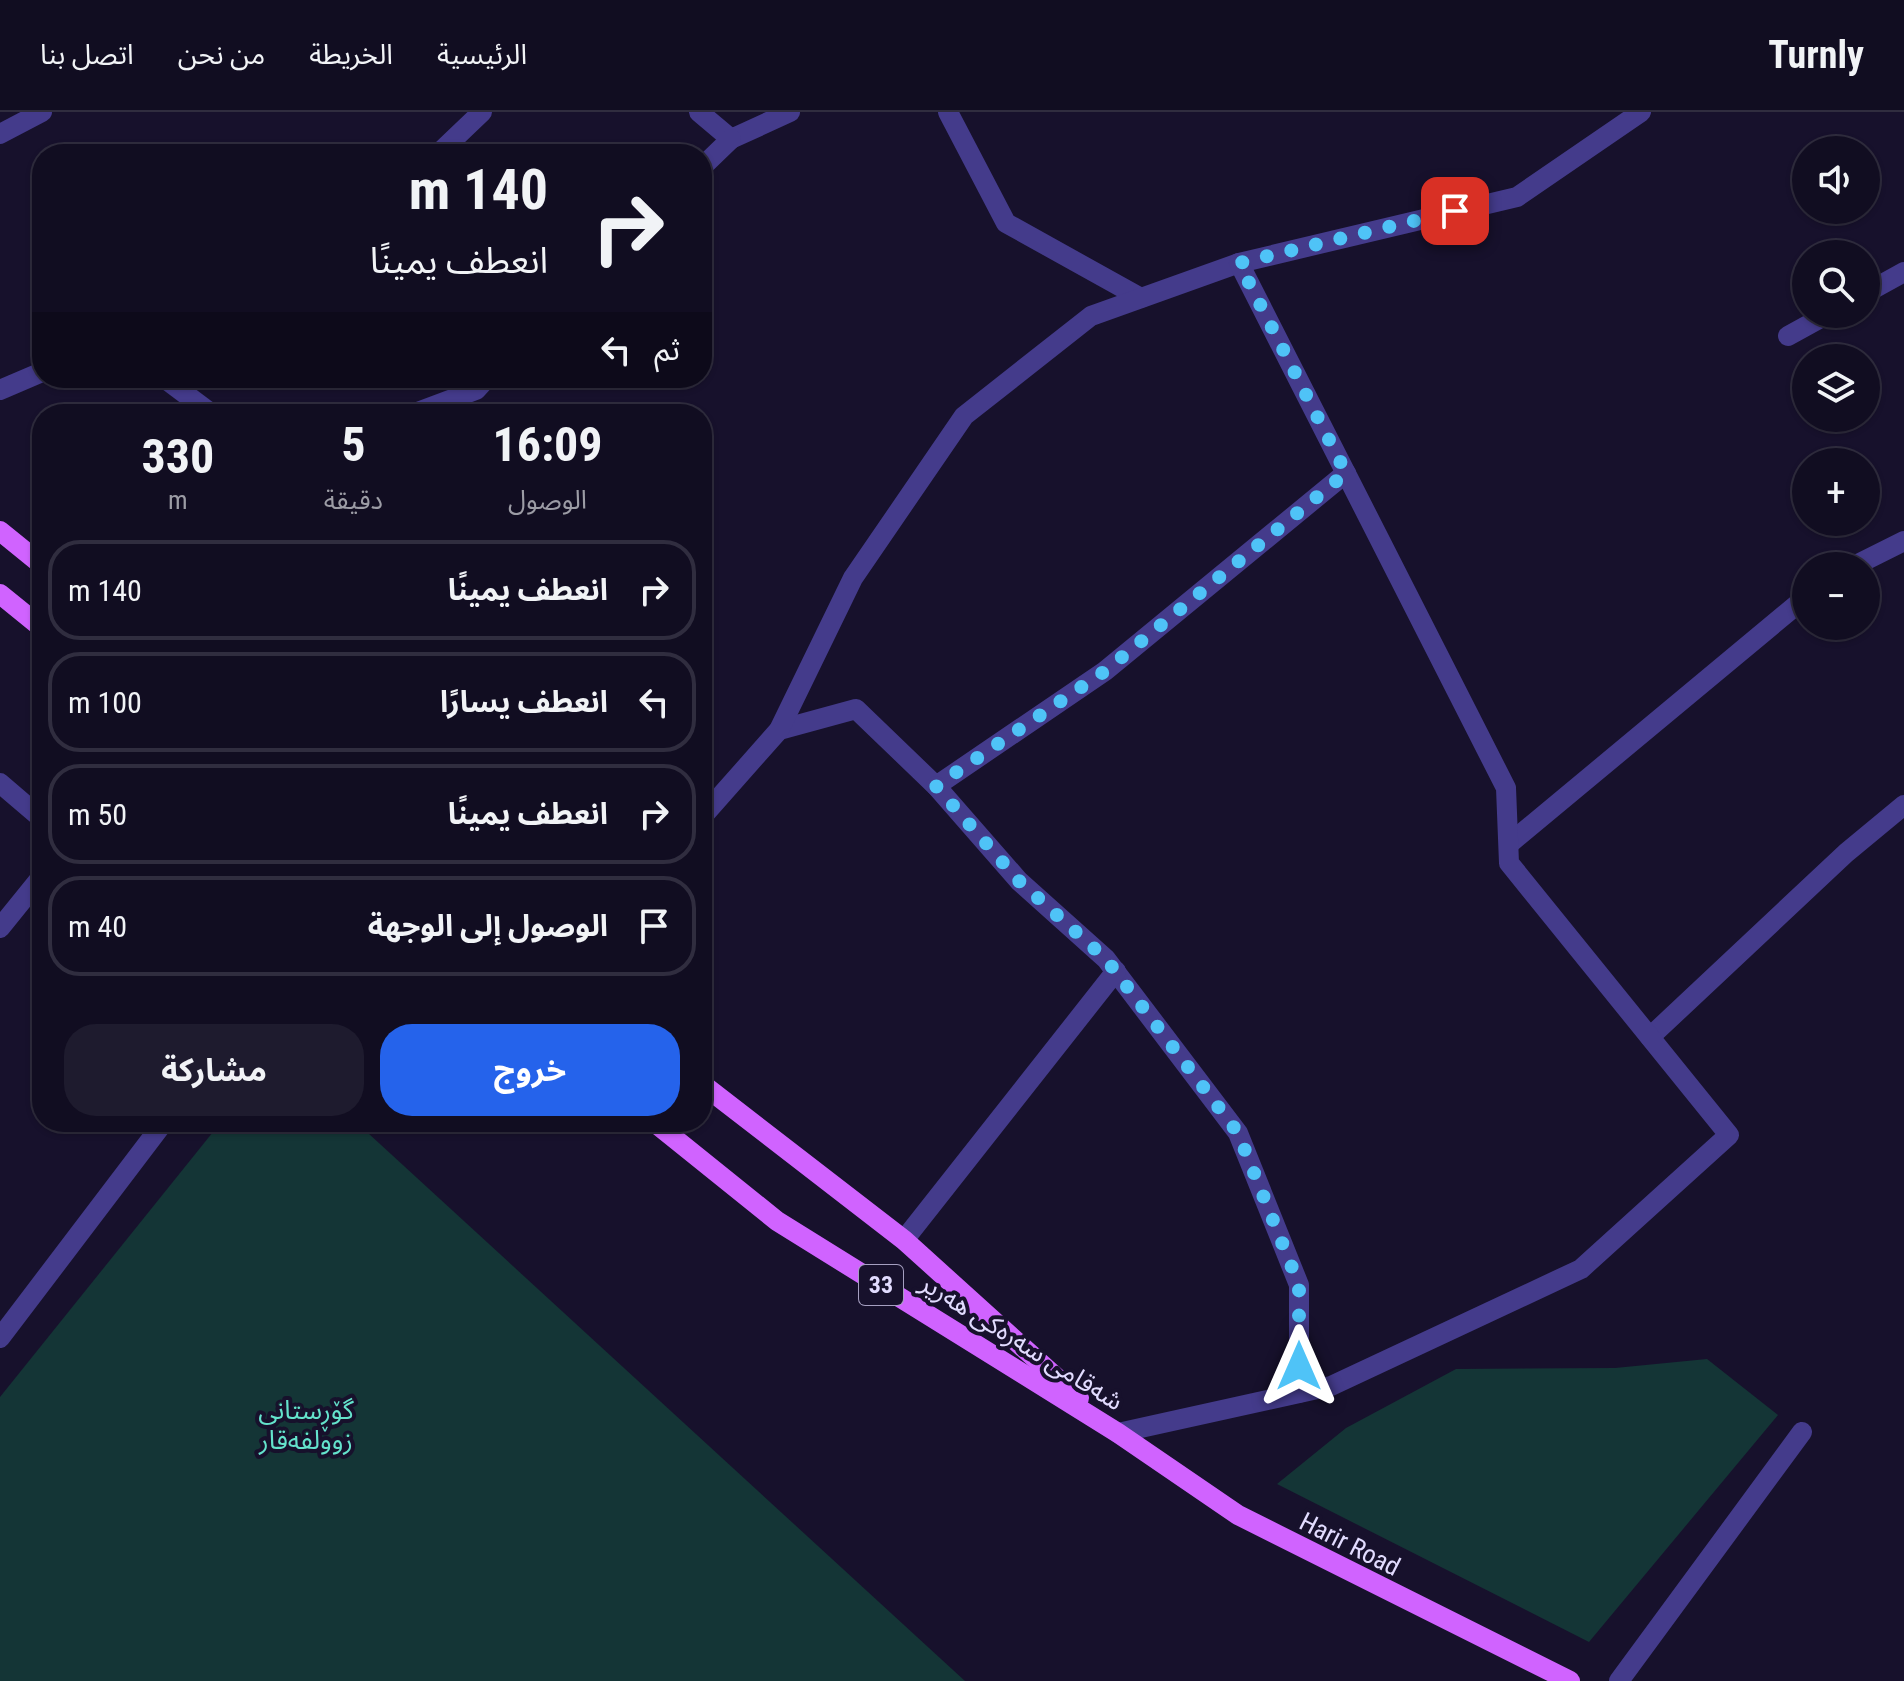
<!DOCTYPE html>
<html lang="ar">
<head>
<meta charset="utf-8">
<style>
	body { margin:0; font-family:"Roboto Condensed","Noto Sans Arabic",sans-serif; background:#1e1b2e; color:#f1f3f6; direction:rtl; height:100vh; display:flex; flex-direction:column; font-size:30px; white-space:nowrap }
	* { box-sizing:border-box; margin:0 }
	p { font-size:26px; color:#9c9ca5 }
	.icon { flex:none; width:44px; height:44px; fill:none; stroke:currentColor; stroke-width:2; stroke-linecap:round; stroke-linejoin:round }
	.map { position:relative; flex:1; overflow:hidden; direction:ltr }
	.side { position:absolute; left:32px; top:292px; width:680px; height:728px; display:flex; flex-direction:column; background:#110d21; border-radius:32px; box-shadow:0 2px 6px #0004,0 0 0 2px #302d3f; direction:rtl }
	.side>* { flex:none }
	.hud { position:absolute; left:32px; top:32px; width:680px; height:244px; border-radius:32px; box-shadow:0 2px 6px #0004,0 0 0 2px #302d3f; direction:rtl; background:#110d21; color:#f1f3f6; overflow:hidden }
	.controls { position:absolute; left:1792px; top:24px; display:grid; gap:16px }
	.controls a { display:grid; place-items:center; width:88px; height:88px; border-radius:50%; background:#110d21; box-shadow:0 2px 6px #0004,0 0 0 2px #302d3f; font-size:40px }
	.pin { position:absolute; display:grid; place-items:center; width:68px; height:68px; color:#fff; margin:-34px; border-radius:16px; box-shadow:0 4px 12px #0006 }
	.me { position:absolute; width:88px; margin:-44px; rotate:0deg; stroke-linejoin:round; filter:drop-shadow(0 0 6px #0008) }
	.turn { display:flex; align-items:center; gap:28px; height:168px; padding:0 32px; font-size:36px }
	.turn .icon { width:104px; height:104px; stroke-width:2.5 }
	.turn b { display:block; font-size:56px; line-height:68px }
	.then { display:flex; align-items:center; height:76px; padding:0 32px; background:#0003; gap:16px; font-size:30px }
	.eta { display:flex; justify-content:space-evenly; align-items:center; height:136px; text-align:center }
	.eta b { font-size:48px; font-weight:700; line-height:56px }
	.primary-button { display:flex; gap:16px; margin-top:auto; padding:16px 32px }
	.primary-button a { flex:1; height:92px; border-radius:32px; background:#2563eb; color:#fff; font-size:32px; font-weight:700; line-height:92px; text-align:center }
	.primary-button a+a { background:#1e1b2e; color:#f1f3f6 }
	ul { padding:0; list-style:none }
	li { display:flex; align-items:center; gap:24px; height:100px; margin:0 16px 12px; padding:0 16px; border:4px solid #302d3f; border-radius:32px }
	li div { flex:1 }
	li b { display:block; font-size:30px }
	li em { font-style:normal }
	header { display:flex; align-items:center; gap:48px; box-sizing:border-box; height:112px; padding:0 40px; background:#110d21; border-bottom:2px solid #302d3f }
	header strong { font-size:38px }
	nav { display:flex; gap:44px; margin-inline-start:auto; font-size:28px }
	.map>svg:first-child { display:block }
</style>
</head>
<body>
<header>
<strong>Turnly</strong>
<nav><a>الرئيسية</a><a>الخريطة</a><a>من نحن</a><a>اتصل بنا</a></nav>
</header>
<div class="map">
<svg width="1904" height="1569" viewBox="0 0 1904 1569">
	<rect width="100%" height="100%" fill="#17112c"/>
	<g fill="#143536">
		<path d="M221 1010H356L965 1569H0V1285Z"/>
		<path d="M1707 1247 1778 1303 1589 1530 1277 1372 1346 1316 1456 1257 1615 1256Z"/>
	</g>
	<g fill="none" stroke-linecap="round" stroke-linejoin="round">
		<g stroke="#443b8b" stroke-width="20">
			<path d="M699 0 731 27 790 0"/>
			<path d="M948 0 1006 111 1141 186"/>
			<path d="M0 22 42 0"/>
			<path d="M438 42 482 0"/>
			<path d="M702 55 731 27"/>
			<path d="M1866 181 1904 160"/>
			<path d="M1788 224 1828 202"/>
			<path d="M164 266 212 302"/>
			<path d="M0 278 42 260"/>
			<path d="M412 302 476 278 487 266"/>
			<path d="M1854 454 1904 429"/>
			<path d="M779 618 856 597 936 674 1105 559 1346 361"/>
			<path d="M0 671 42 707"/>
			<path d="M936 674 1019 769 1106 847 1238 1021 1299 1173V1281"/>
			<path d="M702 705 779 618 853 466 964 304 1091 204 1239 151 1517 85 1641 0"/>
			<path d="M1509 732 1806 485"/>
			<path d="M0 816 42 764"/>
			<path d="M1650 925 1846 741 1904 693"/>
			<path d="M904 1128 1116 859"/>
			<path d="M0 1226 164 1010"/>
			<path d="M1118 1321 1331 1274 1581 1157 1729 1023 1509 751 1506 676 1239 151"/>
			<path d="M1619 1569 1802 1320"/>
		</g>
		<g stroke="#d063ff" stroke-width="20">
			<path d="M0 419 42 453"/>
			<path d="M0 482 42 516"/>
			<path d="M702 972 904 1128 1079 1286"/>
			<path d="M654 1010 777 1109 1118 1321 1238 1403 1570 1569"/>
		</g>
	</g>
	<g fill="none" stroke-linecap="round" stroke-linejoin="round">
		<path stroke="#4fc3f7" stroke-width="14" stroke-dasharray="0 25.2" d="M1299 1254V1173L1238 1021 1106 847 1019 769 936 674 1105 559 1346 361 1239 151 1455 99"/>
	</g>
	<g text-anchor="middle" stroke-width="8" stroke-linejoin="round" paint-order="stroke">
		<rect fill="#17112c" stroke="#a59fc0" stroke-width="2" x="859" y="1153" width="44" height="40" rx="6"/>
		<g font-size="24" font-weight="bold" fill="#e2dcff">
			<text x="881" y="1181">33</text>
		</g>
		<g font-size="26" fill="#e2dcff" stroke="#17112c">
			<text transform="translate(1022 1230) rotate(32)" y="9">شەقامی سەرەکی هەریر</text>
			<text transform="translate(1350 1432) rotate(27)" y="9">Harir Road</text>
		</g>
		<g font-size="26" fill="#64e3cc" stroke="#17112c">
			<text x="306" y="1307">گۆڕستانی<tspan x="306" dy="30">زوولفەقار</tspan></text>
		</g>
	</g>
</svg>
<div class="controls">
<a><svg class="icon" aria-label="sound" viewBox="0 0 24 24"><path d="M4 9h4l5-4v14l-5-4H4zM17 9q2 3 0 6"/></svg></a>
<a><svg class="icon" aria-label="search" viewBox="0 0 24 24"><circle cx="10" cy="10" r="6"/><path d="M15 15l6 6"/></svg></a>
<a><svg class="icon" aria-label="layers" viewBox="0 0 24 24"><path d="M12 4l9 5-9 5-9-5zM3 14l9 5 9-5"/></svg></a>
<a>+</a>
<a>−</a>
</div>
<div class="pin" style="left:1455px;top:99px;background:#d93025"><svg class="icon" aria-label="arrive" viewBox="0 0 24 24"><path d="M6 21V4h12l-3 4 3 4H6"/></svg></div>
<svg class="me" style="left:1299px;top:1254px" viewBox="-20 -20 40 40"><path d="M0-17L14 15 0 8-14 15z" fill="#4fc3f7" stroke="#fff" stroke-width="4"/></svg>
<div class="hud">
<div class="turn"><svg class="icon" aria-label="right" viewBox="0 0 24 24"><path d="M7 20v-9h11M14 6l5 5-5 5"/></svg><div><b>140 m</b>انعطف يمينًا</div></div>
<div class="then">ثم<svg class="icon" aria-label="left" viewBox="0 0 24 24"><path d="M17 20v-9H6M10 6l-5 5 5 5"/></svg></div>
</div>
<section class="side">
<div class="eta">
<div><b>16:09</b><p>الوصول</p></div>
<div><b>5</b><p>دقيقة</p></div>
<div><b>330</b><p>m</p></div>
</div>
<ul>
<li><svg class="icon" aria-label="right" viewBox="0 0 24 24"><path d="M7 20v-9h11M14 6l5 5-5 5"/></svg><div><b>انعطف يمينًا</b></div><em>140 m</em></li>
<li><svg class="icon" aria-label="left" viewBox="0 0 24 24"><path d="M17 20v-9H6M10 6l-5 5 5 5"/></svg><div><b>انعطف يسارًا</b></div><em>100 m</em></li>
<li><svg class="icon" aria-label="right" viewBox="0 0 24 24"><path d="M7 20v-9h11M14 6l5 5-5 5"/></svg><div><b>انعطف يمينًا</b></div><em>50 m</em></li>
<li><svg class="icon" aria-label="arrive" viewBox="0 0 24 24"><path d="M6 21V4h12l-3 4 3 4H6"/></svg><div><b>الوصول إلى الوجهة</b></div><em>40 m</em></li>
</ul>
<div class="primary-button"><a>خروج</a><a>مشاركة</a></div>
</section>
</div>
</body>
</html>
